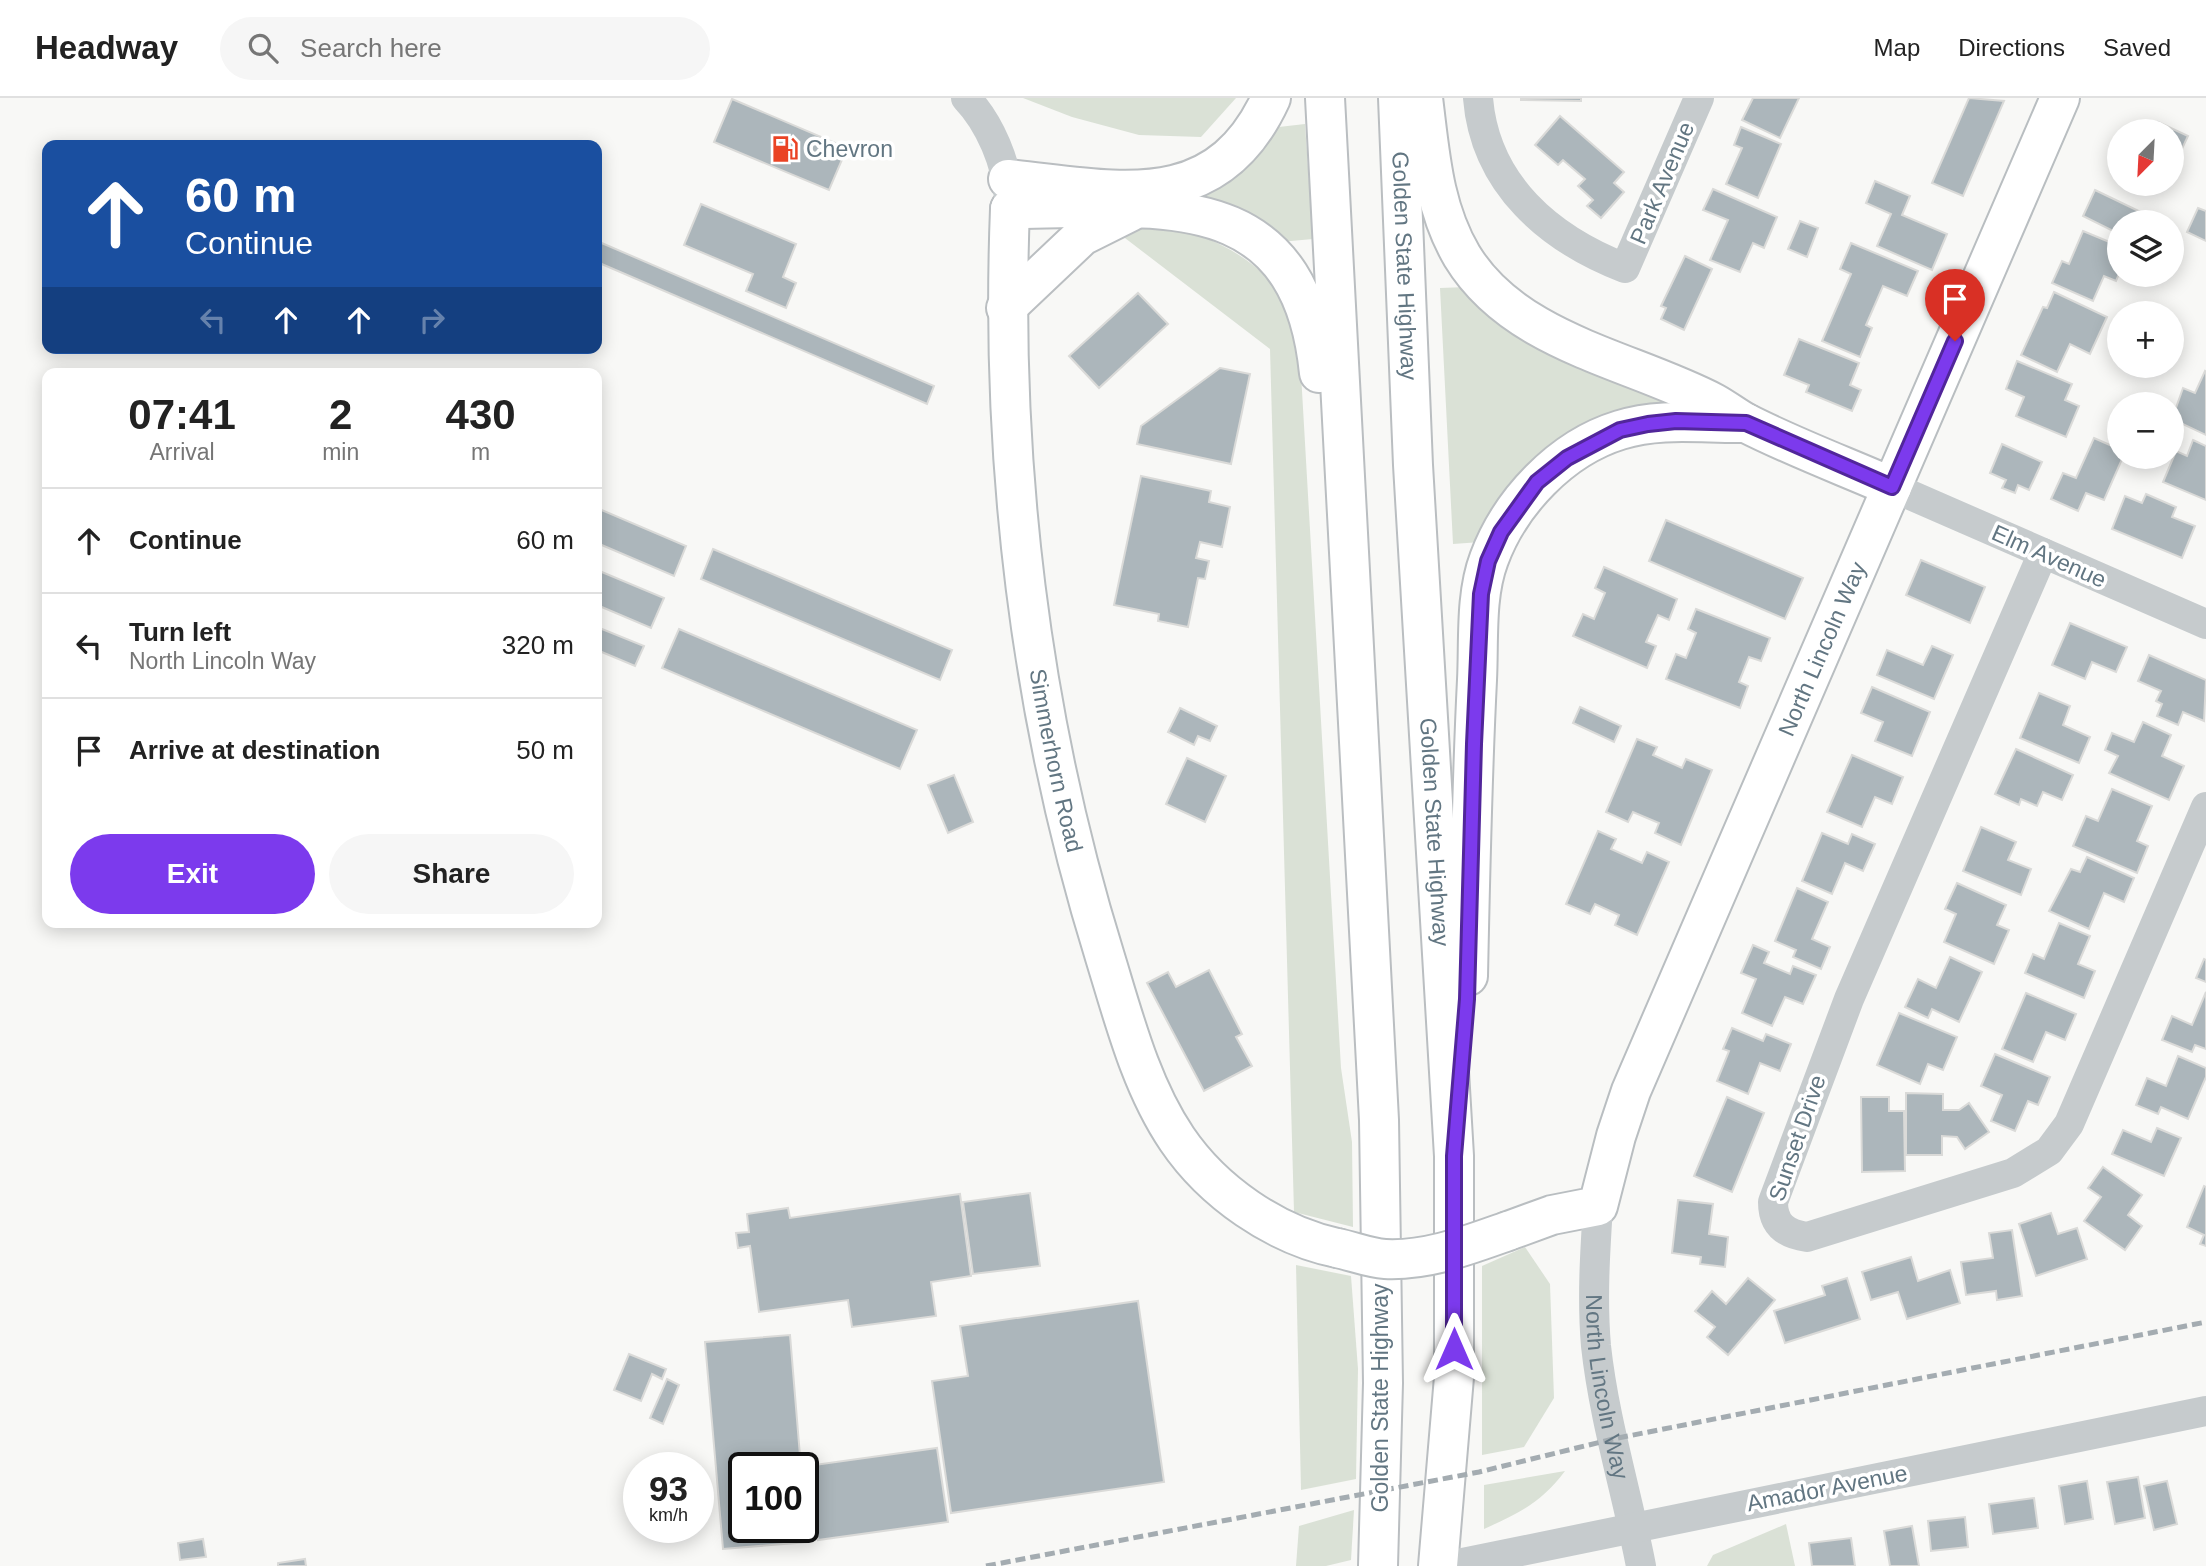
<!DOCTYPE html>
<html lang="en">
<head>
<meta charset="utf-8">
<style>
	body { margin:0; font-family:Arial,sans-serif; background:#f6f6f6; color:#222; height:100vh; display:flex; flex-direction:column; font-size:26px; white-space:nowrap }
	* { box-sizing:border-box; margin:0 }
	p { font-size:23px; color:#767676 }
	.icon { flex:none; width:38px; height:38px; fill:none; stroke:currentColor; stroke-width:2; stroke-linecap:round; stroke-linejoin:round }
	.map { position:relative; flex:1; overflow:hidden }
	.panel { position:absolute; left:42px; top:270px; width:560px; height:560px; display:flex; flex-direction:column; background:#fff; border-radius:14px; box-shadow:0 4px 18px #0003 }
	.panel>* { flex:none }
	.top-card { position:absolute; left:42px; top:42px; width:560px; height:214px; border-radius:14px; box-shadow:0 4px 18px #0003; background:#1a4fa0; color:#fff; overflow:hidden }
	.needle { width:46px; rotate:204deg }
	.fabs { position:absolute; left:2107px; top:21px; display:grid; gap:14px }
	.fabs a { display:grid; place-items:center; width:77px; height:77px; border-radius:50%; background:#fff; box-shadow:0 4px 18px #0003; font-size:35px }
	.speed { position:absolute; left:623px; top:1354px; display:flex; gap:14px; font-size:35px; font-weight:700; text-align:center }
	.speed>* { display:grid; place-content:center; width:91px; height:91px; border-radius:50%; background:#fff; box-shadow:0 4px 18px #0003; line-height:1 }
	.speed small { font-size:18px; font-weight:400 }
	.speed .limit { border:4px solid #111; border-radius:10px; background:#fff; color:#111 }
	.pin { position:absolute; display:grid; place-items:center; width:60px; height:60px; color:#fff; margin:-72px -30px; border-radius:50% 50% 50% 0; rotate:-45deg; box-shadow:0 0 7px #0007 }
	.pin .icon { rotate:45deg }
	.me { position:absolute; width:77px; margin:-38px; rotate:0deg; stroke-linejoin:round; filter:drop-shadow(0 0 5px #0008) }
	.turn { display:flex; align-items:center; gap:24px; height:147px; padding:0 28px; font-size:32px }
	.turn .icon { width:91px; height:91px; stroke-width:2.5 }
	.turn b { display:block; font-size:49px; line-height:60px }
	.lanes { display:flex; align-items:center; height:66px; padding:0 28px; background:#0003; justify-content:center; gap:35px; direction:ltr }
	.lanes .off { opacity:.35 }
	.eta { display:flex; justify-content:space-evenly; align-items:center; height:119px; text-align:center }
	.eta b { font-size:42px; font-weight:700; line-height:49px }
	.cta { display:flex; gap:14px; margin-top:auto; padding:14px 28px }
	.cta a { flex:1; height:80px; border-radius:42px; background:#7c3aed; color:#fff; font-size:28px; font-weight:700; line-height:80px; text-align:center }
	.cta a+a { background:#f6f6f6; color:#222 }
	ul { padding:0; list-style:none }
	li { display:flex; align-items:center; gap:21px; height:105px; padding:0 28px; border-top:2px solid #e0e0e0 }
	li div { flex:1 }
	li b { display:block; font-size:26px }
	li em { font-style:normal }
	header { display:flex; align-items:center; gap:42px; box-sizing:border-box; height:98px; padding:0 35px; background:#fff; border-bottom:2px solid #e0e0e0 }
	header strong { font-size:33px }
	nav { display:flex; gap:38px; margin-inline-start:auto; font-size:24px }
	.search { width:490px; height:63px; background:#f6f6f6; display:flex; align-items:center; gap:18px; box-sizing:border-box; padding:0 24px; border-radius:38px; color:#767676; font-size:26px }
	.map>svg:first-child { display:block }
</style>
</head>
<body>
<header>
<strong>Headway</strong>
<div class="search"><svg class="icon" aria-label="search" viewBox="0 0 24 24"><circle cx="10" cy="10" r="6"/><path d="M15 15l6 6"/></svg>Search here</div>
<nav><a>Map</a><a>Directions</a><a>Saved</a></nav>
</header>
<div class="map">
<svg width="2206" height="1468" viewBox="0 0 2206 1468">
	<rect width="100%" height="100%" fill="#f8f8f6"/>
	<g fill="#dae1d6">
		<path d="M1023 0H1236L1201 39 1139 37 1072 19Z"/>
		<path d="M1305 26 1313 141 1280 144 1196 102 1195 96 1270 30Z"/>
		<path d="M1158 125C1208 136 1270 163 1289 215 1294 228 1296 244 1300 258L1341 970 1352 1044 1353 1129 1294 1114 1270 251 1121 137Z"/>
		<path d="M1467 189 1695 312 1628 315 1481 444 1453 446 1440 190Z"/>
		<path d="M1525 1149 1550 1186 1554 1300 1524 1349 1482 1357V1168Z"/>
		<path d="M1296 1167 1351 1178 1358 1271 1356 1381 1301 1392Z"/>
		<path d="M1565 1373C1541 1405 1519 1415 1484 1431V1387Z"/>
		<path d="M1354 1412 1351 1462 1326 1468H1296L1299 1428Z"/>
		<path d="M1786 1426 1795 1468H1707L1713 1457Z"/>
	</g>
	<g fill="#acb6bb" stroke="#dadad8" stroke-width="2">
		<path d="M1521 0H1581V3L1521 2Z"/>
		<path d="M1753 0H1799L1780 40 1742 22Z"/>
		<path d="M1969 0 2004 3 1963 98 1932 85Z"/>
		<path d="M732 1 847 50 829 92 714 44Z"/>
		<path d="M1560 18 1624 74 1614 85 1624 94 1601 120 1587 108 1593 102 1578 88 1585 81 1563 62 1558 67 1535 47Z"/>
		<path d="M2158 24 2188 38 2172 72V33H2154Z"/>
		<path d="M1741 29 1781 46 1758 100 1726 86 1742 50 1734 47Z"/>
		<path d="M1875 83 1910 98 1902 117 1947 136 1932 172 1877 148 1891 116 1866 105Z"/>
		<path d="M1713 91 1777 119 1764 150 1753 145 1740 174 1710 162 1728 122 1703 112Z"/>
		<path d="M2095 92 2149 118 2146 124H2119V136L2083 118Z"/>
		<path d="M701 106 796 146 783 179 796 185 786 210 746 193 753 176 684 147Z"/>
		<path d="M2198 110 2206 113V143L2187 134Z"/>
		<path d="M1800 123 1818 130 1807 159 1788 151Z"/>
		<path d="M2083 133 2119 148V176L2116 183 2104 178 2093 203 2052 185 2062 163 2069 166Z"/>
		<path d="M597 143 934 288 927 306 597 164Z"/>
		<path d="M1851 145 1918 173 1907 198 1883 188 1866 227 1872 230 1860 259 1822 243 1851 176 1840 171Z"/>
		<path d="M1685 158 1712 171 1684 232 1661 221 1666 210 1661 208Z"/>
		<path d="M2054 194 2107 219 2090 256 2070 246 2057 274 2021 257 2043 209 2047 210Z"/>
		<path d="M1138 195 1168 226 1099 290 1069 258Z"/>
		<path d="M1799 241 1859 265 1850 287 1861 292 1852 313 1806 294 1809 287 1784 277Z"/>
		<path d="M2017 263 2072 286 2065 302 2079 308 2066 339 2016 318 2024 299 2006 291Z"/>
		<path d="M1220 270 1250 276 1231 366 1137 346 1141 328Z"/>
		<path d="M2205 273 2206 274V337L2172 321 2183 290 2195 295Z"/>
		<path d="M2094 340 2119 351V359H2123L2104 402 2086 395 2078 413 2051 401 2063 375 2076 380Z"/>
		<path d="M2193 342 2206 348V402L2163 384 2176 353 2187 358Z"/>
		<path d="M2002 346 2042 364 2029 392 2018 387 2015 395 2002 390 2006 382 1990 375Z"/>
		<path d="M1141 378 1211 393 1209 404 1230 409 1222 449 1200 444 1196 460 1209 463 1205 481 1198 480 1188 529 1158 523 1159 516 1114 507Z"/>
		<path d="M2146 396 2176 409 2172 419 2195 428 2182 460 2112 431 2125 398 2142 405Z"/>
		<path d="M597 410 686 448 674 478 597 445Z"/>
		<path d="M1666 422 1803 480 1785 521 1649 463Z"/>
		<path d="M713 451 952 552 940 582 701 481Z"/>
		<path d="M1921 462 1985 489 1970 525 1906 497Z"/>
		<path d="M1604 469 1677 501 1669 522 1658 517 1646 544 1656 548 1647 570 1573 538 1583 516 1594 521 1605 495 1595 490Z"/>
		<path d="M597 472 664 500 651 530 597 507Z"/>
		<path d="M1696 511 1770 540 1761 563 1749 559 1739 584 1748 588 1740 610 1666 581 1676 556 1686 560 1696 535 1688 531Z"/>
		<path d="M2070 525 2127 549 2116 574 2092 564 2085 581 2052 567Z"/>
		<path d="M597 529 644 548 635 568 597 552Z"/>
		<path d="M679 531 917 632 900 671 662 570Z"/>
		<path d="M1932 548 1953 557 1934 601 1877 577 1887 552 1923 567Z"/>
		<path d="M2149 557 2206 582 2204 623 2183 614 2178 627 2157 618 2162 606 2156 603 2161 593 2138 583Z"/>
		<path d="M1872 589 1930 614 1912 658 1875 643 1883 624 1861 615Z"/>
		<path d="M2039 595 2070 608 2063 627 2090 639 2079 665 2020 640Z"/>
		<path d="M1580 609 1621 628 1614 644 1573 625Z"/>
		<path d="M1180 610 1217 628 1210 643 1198 638 1194 647 1168 634Z"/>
		<path d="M2143 624 2171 637 2162 658 2184 668 2169 702 2109 675 2118 658 2105 652 2112 635 2134 644Z"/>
		<path d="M1637 641 1657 649 1653 657 1682 670 1686 661 1712 672 1681 747 1655 735 1659 725 1633 714 1628 724 1606 714Z"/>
		<path d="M2016 651 2073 677 2062 702 2043 694 2037 708 2021 701 2019 707 1995 696Z"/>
		<path d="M1852 657 1903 679 1892 706 1875 699 1862 729 1827 714Z"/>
		<path d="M1187 660 1226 678 1205 724 1166 706Z"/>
		<path d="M954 677 973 724 948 735 928 687Z"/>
		<path d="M2112 691 2152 708 2137 743 2148 748 2137 775 2073 748 2086 718 2098 723Z"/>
		<path d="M1981 729 2016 744 2008 762 2031 771 2021 797 1963 773Z"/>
		<path d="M1598 733 1616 741 1611 751 1642 765 1647 754 1669 764 1637 837 1615 827 1619 817 1595 806 1590 816 1566 806Z"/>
		<path d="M1822 735 1848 746 1852 736 1875 746 1863 773 1845 765 1832 796 1802 783Z"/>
		<path d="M2087 759 2134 780 2124 804 2104 795 2089 831 2049 813 2071 771 2080 774Z"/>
		<path d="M1957 785 2006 807 1997 827 2009 832 1994 866 1944 844 1956 816 1945 811Z"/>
		<path d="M1797 790 1828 804 1812 841 1830 849 1821 871 1793 859 1796 852 1775 843Z"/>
		<path d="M2059 825 2090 838 2078 866 2095 873 2084 900 2025 875 2033 856 2044 861Z"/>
		<path d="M1753 847 1769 854 1764 865 1790 876 1793 868 1816 877 1803 906 1785 899 1772 928 1742 915 1756 881 1741 875Z"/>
		<path d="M1950 859 1982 874 1959 924 1932 911 1928 920 1905 909 1918 881 1936 890Z"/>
		<path d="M2204 861 2206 862V884L2196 880Z"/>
		<path d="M1209 872 1242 936 1236 939 1252 968 1204 993 1147 885 1168 874 1176 889Z"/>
		<path d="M2206 894V951L2195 947 2192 954 2162 942 2172 918 2192 927Z"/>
		<path d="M2026 895 2076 916 2065 942 2046 934 2033 964 2002 951Z"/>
		<path d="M1899 915 1957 939 1943 972 1928 966 1920 986 1877 967Z"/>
		<path d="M1732 930 1763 943 1766 936 1791 946 1780 973 1760 965 1748 996 1717 983 1729 953 1723 951Z"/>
		<path d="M1995 956 2050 979 2038 1007 2028 1003 2015 1033 1991 1023 2002 997 1981 988Z"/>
		<path d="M2178 958 2206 970V979L2188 1021 2161 1009 2158 1016 2136 1007 2147 980 2166 988Z"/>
		<path d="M1906 995 1943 996V1012H1959L1969 1005 1989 1034 1965 1051 1957 1039 1942 1038V1057H1906Z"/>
		<path d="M1727 999 1764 1015 1732 1094 1694 1078Z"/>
		<path d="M1861 999H1889V1013H1904L1905 1073 1862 1074Z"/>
		<path d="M2157 1030 2181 1040 2164 1078 2112 1056 2123 1032 2151 1044Z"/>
		<path d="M2103 1069 2142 1097 2128 1117 2142 1128 2125 1152 2084 1123 2101 1099 2088 1090Z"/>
		<path d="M2204 1088 2206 1089V1148L2200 1146 2204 1137 2187 1129Z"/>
		<path d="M1030 1095 1040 1168 973 1176 963 1104Z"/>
		<path d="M960 1096 971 1178 931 1184 936 1218 852 1229 848 1202 759 1214 750 1148 738 1150 736 1135 749 1134 747 1116 788 1110 790 1120Z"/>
		<path d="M1678 1102 1713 1106 1709 1136 1728 1139 1725 1169 1700 1166 1701 1159 1672 1155Z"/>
		<path d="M2051 1115 2058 1136 2077 1130 2087 1161 2036 1178 2019 1126Z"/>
		<path d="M2012 1132 2022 1198 1997 1202 1996 1193 1966 1197 1961 1164 1993 1160 1989 1135Z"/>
		<path d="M1911 1159 1918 1183 1950 1172 1960 1205 1907 1221 1898 1194 1871 1202 1862 1174Z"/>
		<path d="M1748 1180 1775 1202 1728 1257 1707 1239 1715 1229 1695 1213 1712 1193 1726 1206Z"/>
		<path d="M1847 1180 1860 1221 1785 1245 1774 1213 1825 1197 1822 1188Z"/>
		<path d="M1138 1203 1164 1384 951 1415 932 1283 968 1278 960 1228Z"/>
		<path d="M790 1237 801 1370H744V1430H803V1391L808 1444 723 1451 705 1244Z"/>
		<path d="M629 1256 666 1271 662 1281 652 1276 641 1303 614 1292Z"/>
		<path d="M667 1281 679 1287 663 1326 650 1320Z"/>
		<path d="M937 1350 948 1424 818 1442 807 1368Z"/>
		<path d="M2138 1379 2145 1420 2115 1426 2107 1384Z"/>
		<path d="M2087 1383 2093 1421 2065 1426 2059 1388Z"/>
		<path d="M2167 1383 2177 1426 2154 1432 2144 1388Z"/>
		<path d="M2034 1400 2038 1430 1993 1436 1989 1406Z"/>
		<path d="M1965 1419 1968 1449 1931 1453 1928 1423Z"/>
		<path d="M1912 1428 1919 1468H1890L1884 1433Z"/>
		<path d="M1851 1440 1855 1468H1812L1809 1445Z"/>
		<path d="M203 1441 206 1459 180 1462 178 1445Z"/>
		<path d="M305 1461 306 1468H278V1465Z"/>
	</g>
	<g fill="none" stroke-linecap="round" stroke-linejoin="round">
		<defs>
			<g id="major">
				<path id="s2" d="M1010 111C1000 363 1030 618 1105 859 1124 921 1141 988 1177 1041 1213 1094 1275 1137 1337 1150"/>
				<path id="s3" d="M1508 1133 1552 1117 1598 1108 1616 1038 1631 993 2060 0"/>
			</g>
			<g id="highway">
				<path d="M1325 0 1379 1022 1383 1285 1378 1468"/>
				<path id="s4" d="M1398 0 1413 367 1454 1058V1279L1438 1468"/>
				<path d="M1423 0C1430 55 1433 109 1462 158 1515 245 1630 261 1714 305 1725 311 1735 319 1746 325 1793 349 1844 368 1892 389"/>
				<path d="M1008 81C1116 92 1216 120 1271 0"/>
				<path d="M1010 111C1155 111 1300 83 1319 275"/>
				<path d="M1006 210 1082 138 1130 114"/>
				<path d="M1468 878C1470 779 1472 681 1477 582 1479 543 1475 498 1489 461 1510 404 1561 350 1620 332 1661 319 1704 326 1746 325"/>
			</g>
		</defs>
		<use href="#major" stroke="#b9bec1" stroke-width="42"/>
		<use href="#highway" stroke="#babec1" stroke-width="42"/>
		<g stroke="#c6cbcd" stroke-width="30">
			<path d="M966 0C990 25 1007 66 1009 100"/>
			<path d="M1478 0C1485 87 1550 141 1625 170L1699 0"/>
			<path d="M1892 389 2206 526"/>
			<path d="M2043 455 1849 901 1773 1104C1773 1127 1786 1136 1807 1139L2013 1075 2049 1053 2069 1026 2206 709"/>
			<path id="s1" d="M1598 1108C1595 1155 1592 1201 1596 1248 1604 1322 1627 1395 1641 1468"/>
			<path d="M1448 1468 2206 1313"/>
		</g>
		<use href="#major" stroke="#fff" stroke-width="38"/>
		<use href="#highway" stroke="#fff" stroke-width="38"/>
		<path stroke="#a4acb1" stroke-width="5" stroke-dasharray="10 5" stroke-linecap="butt" d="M986 1468 1479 1374 1613 1341 2206 1224"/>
		<defs>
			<path id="major-bridge" d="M1337 1150C1352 1153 1369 1160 1385 1161 1428 1163 1468 1147 1508 1133"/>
		</defs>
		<use href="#major-bridge" stroke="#b9bec1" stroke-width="42" stroke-linecap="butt"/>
		<use href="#major-bridge" stroke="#fff" stroke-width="38"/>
	</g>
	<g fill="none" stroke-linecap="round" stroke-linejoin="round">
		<defs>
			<path id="route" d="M1454 1251V1058L1467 901 1474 646 1481 496 1488 463 1501 434 1537 384 1567 360 1620 332 1648 326 1676 323 1746 325 1892 389 1955 243"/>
		</defs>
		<use href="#route" stroke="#51269a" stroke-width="18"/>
		<use href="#route" stroke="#7c3aed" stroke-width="12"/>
	</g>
	<defs>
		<symbol id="fuel-bare" viewBox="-9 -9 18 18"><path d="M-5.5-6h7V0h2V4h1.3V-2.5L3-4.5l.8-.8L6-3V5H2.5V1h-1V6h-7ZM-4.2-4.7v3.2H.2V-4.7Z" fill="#ea4324" stroke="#fff" stroke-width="2.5" paint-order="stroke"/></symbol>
	</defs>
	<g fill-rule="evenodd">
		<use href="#fuel-bare" x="766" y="32" width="38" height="38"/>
	</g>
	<g text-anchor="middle" stroke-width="7" stroke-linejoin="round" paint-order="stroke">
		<g font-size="23" fill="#627682" stroke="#fff" text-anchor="start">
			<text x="806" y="59">Chevron</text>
		</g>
		<g font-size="23" fill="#627682" stroke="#fff">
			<text transform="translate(1662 85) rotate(-67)" y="8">Park Avenue</text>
			<text dy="8" stroke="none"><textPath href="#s4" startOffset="168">Golden State Highway</textPath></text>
			<text transform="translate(2049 458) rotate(24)" y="8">Elm Avenue</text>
			<text dy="8" stroke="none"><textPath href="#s3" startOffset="695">North Lincoln Way</textPath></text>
			<text dy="8" stroke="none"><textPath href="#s2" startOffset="555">Simmerhorn Road</textPath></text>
			<text dy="8" stroke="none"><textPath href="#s4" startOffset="735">Golden State Highway</textPath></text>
			<text transform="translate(1797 1040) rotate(-71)" y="8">Sunset Drive</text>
			<text dy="8" stroke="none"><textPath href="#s1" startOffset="182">North Lincoln Way</textPath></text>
			<text transform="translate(1380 1300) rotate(-90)" y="8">Golden State Highway</text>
			<text transform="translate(1827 1390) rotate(-11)" y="8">Amador Avenue</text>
		</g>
	</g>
</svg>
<div class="fabs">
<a><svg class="needle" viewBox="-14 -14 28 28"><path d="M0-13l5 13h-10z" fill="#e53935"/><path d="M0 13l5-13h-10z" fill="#767676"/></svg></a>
<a><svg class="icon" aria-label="layers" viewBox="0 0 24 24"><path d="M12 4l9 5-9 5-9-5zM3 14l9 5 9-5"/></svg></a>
<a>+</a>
<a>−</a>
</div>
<div class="speed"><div>93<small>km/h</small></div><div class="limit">100</div></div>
<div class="pin" style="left:1955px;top:243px;background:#d93025"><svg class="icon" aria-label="arrive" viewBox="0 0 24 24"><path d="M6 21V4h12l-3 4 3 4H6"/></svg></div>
<svg class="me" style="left:1454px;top:1251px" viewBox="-20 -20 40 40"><path d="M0-17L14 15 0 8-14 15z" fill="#7c3aed" stroke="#fff" stroke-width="4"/></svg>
<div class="top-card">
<div class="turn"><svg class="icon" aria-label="ahead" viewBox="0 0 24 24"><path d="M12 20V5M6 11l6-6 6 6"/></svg><div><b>60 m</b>Continue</div></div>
<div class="lanes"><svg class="icon off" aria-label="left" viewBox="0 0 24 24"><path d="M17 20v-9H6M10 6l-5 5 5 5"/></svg><svg class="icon" aria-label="ahead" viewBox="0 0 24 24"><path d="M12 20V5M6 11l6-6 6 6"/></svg><svg class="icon" aria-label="ahead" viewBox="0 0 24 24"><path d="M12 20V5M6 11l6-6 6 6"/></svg><svg class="icon off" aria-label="right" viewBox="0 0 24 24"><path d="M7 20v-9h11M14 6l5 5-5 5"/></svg></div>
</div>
<section class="panel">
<div class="eta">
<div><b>07:41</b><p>Arrival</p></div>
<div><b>2</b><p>min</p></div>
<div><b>430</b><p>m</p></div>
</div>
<ul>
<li><svg class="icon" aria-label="ahead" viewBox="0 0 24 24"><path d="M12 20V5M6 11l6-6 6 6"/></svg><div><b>Continue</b></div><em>60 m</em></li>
<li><svg class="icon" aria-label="left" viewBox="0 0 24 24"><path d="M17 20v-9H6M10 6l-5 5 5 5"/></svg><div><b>Turn left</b><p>North Lincoln Way</p></div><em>320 m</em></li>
<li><svg class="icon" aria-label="arrive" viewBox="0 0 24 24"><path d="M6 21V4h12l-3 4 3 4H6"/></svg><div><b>Arrive at destination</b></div><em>50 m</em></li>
</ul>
<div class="cta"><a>Exit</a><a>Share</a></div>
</section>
</div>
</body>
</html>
